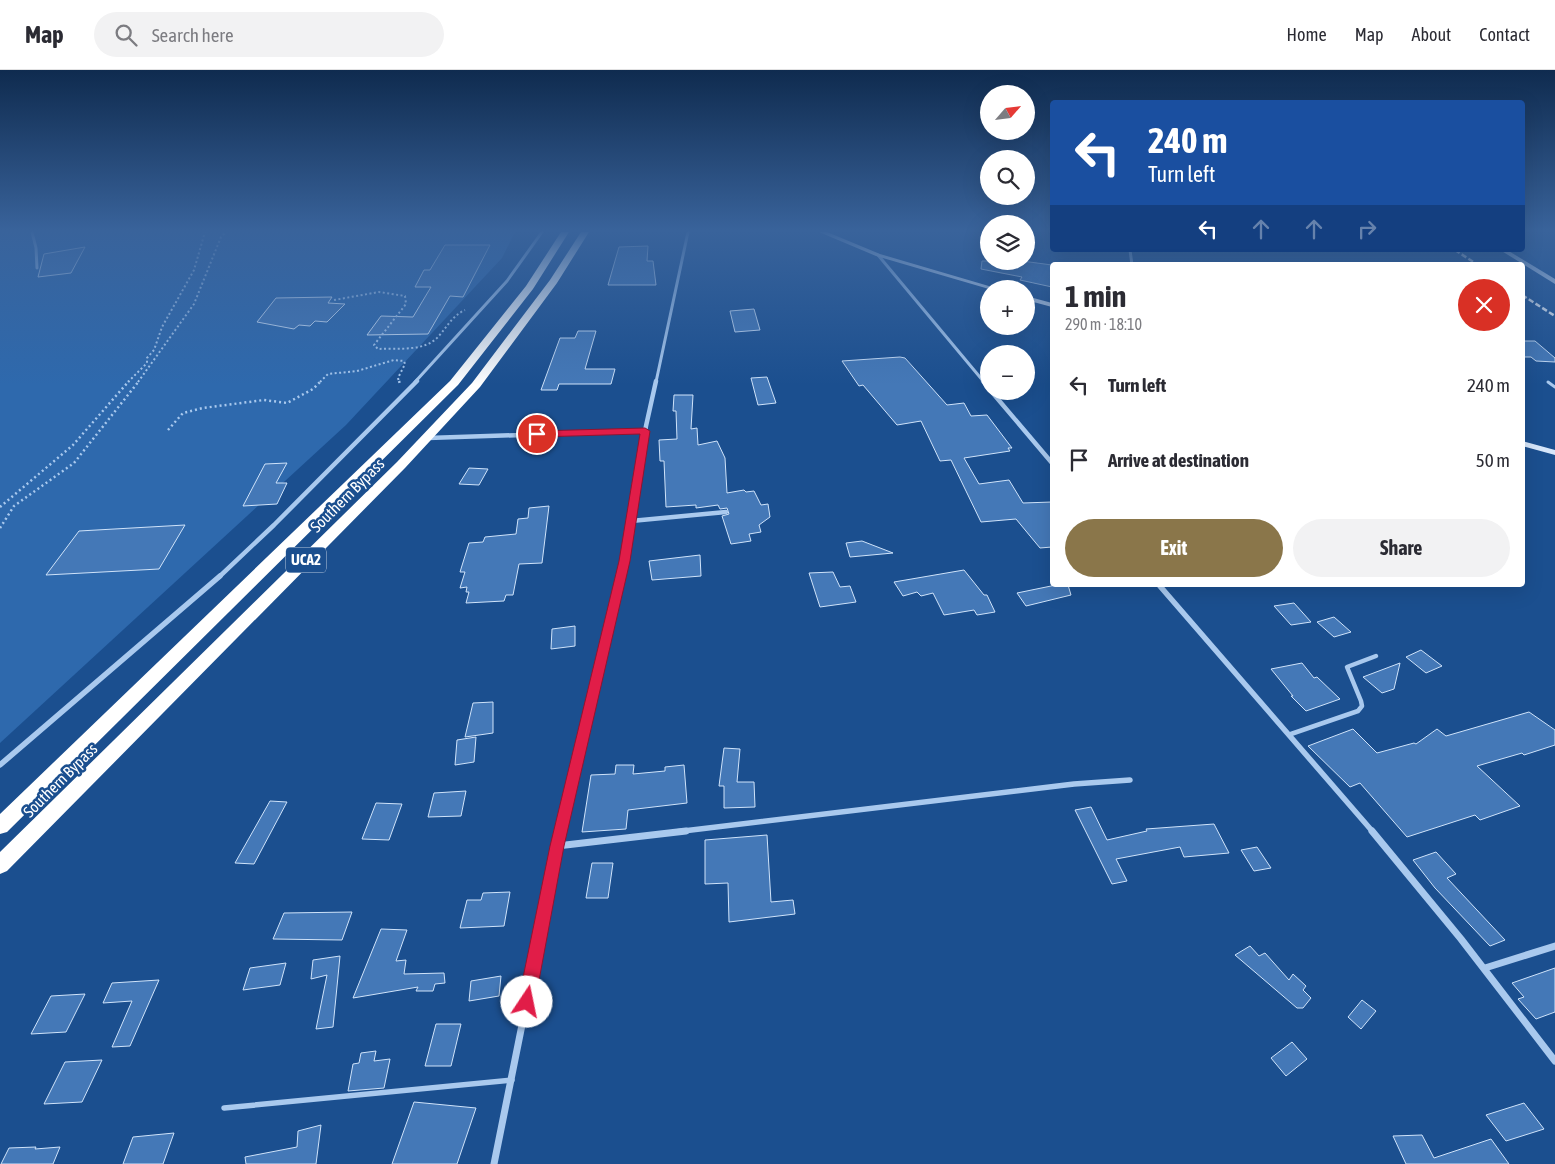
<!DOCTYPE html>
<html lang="en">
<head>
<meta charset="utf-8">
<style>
	body { margin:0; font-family:"Asap Condensed",sans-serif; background:#f2f2f3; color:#2b2b33; height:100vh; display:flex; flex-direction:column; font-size:19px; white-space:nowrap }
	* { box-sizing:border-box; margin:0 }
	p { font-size:16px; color:#7c7c81 }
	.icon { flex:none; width:28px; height:28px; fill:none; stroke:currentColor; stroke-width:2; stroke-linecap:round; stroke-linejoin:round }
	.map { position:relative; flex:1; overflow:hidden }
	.panel { position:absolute; left:1050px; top:192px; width:475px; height:325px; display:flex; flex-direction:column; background:#fff; border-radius:5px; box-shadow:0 5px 20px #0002 }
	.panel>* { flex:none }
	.hud { position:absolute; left:1050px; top:30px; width:475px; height:152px; border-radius:5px; box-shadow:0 5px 20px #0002; background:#1a4fa0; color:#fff; overflow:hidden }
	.needle { width:32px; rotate:62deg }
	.tools { position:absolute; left:980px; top:15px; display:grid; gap:10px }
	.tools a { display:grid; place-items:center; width:55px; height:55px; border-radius:50%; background:#fff; box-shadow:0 5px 20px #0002; font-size:25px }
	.pin { position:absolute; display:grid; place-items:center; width:42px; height:42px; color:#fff; margin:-21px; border:2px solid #fff; border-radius:50%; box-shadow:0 1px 5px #0007 }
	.me { position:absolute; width:55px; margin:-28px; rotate:11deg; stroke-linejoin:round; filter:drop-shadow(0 0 4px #0008) }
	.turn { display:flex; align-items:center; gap:18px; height:105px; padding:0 15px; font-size:22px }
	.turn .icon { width:65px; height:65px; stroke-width:2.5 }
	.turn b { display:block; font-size:35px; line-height:42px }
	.lanes { display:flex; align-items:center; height:48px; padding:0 15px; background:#0003; justify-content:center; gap:25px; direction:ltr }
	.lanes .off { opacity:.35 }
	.round { display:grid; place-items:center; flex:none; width:52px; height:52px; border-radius:26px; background:#f2f2f3 }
	.headline { display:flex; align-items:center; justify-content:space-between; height:85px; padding:0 15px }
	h1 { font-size:30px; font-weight:700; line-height:38px }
	.action { display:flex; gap:10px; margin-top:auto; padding:10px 15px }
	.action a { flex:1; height:58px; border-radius:30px; background:#8a764a; color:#fff; font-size:20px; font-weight:700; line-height:58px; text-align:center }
	.action a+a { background:#f2f2f3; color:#2b2b33 }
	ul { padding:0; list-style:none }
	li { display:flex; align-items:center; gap:15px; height:75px; padding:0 15px }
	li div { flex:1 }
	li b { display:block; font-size:19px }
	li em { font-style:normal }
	header { display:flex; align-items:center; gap:30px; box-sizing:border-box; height:70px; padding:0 25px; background:#fff; border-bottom:1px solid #e1e1e2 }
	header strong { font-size:24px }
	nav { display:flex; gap:28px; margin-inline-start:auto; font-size:18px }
	.search { width:350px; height:45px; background:#f2f2f3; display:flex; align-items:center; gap:12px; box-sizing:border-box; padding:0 18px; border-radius:28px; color:#7c7c81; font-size:19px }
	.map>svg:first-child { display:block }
</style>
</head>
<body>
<header>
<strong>Map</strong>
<div class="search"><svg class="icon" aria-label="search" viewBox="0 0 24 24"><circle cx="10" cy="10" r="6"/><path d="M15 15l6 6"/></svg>Search here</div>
<nav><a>Home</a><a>Map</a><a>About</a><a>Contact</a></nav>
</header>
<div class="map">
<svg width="1555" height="1094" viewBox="0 0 1555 1094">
	<rect width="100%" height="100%" fill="#1b4f8f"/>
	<path fill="#2e69ad" d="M0 162H515L502 188 346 355 0 673Z"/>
	<g fill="#4478b7" stroke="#cfe3fa">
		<path d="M445 175H490L463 227 450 226 428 264 367 265 381 246 413 247 431 217H415L424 200H430Z"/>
		<path d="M648 176 647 191H653L656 215H608L619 177Z"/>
		<path d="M85 177 71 203 38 207 44 184Z"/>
		<path d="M982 191H1022L1052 195V217L1020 210 1022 207 981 199Z"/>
		<path d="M332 227 328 233 345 234 327 252 315 251 310 256 299 255 294 259 257 252 276 228Z"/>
		<path d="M754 239 760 260 735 262 730 241Z"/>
		<path d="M578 261H596L585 299H615L611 314H559L557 320H541L560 268H575Z"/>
		<path d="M1522 271H1535L1555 288V292L1536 291 1531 287H1522Z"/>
		<path d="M900 287 905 288 947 335 964 333 971 346 987 345 1012 378H1008L1010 381 964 388 979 414 1009 410 1023 433 1052 432V477L1040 478 1016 449 981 452 951 390 940 391 921 351 897 355 863 315 859 316 842 291Z"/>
		<path d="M767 307 776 333 758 335 751 308Z"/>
		<path d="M674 325H693L691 359 697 358 698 375 717 371 725 388 727 423 744 420 746 422 754 421 761 435 768 434 770 447 759 455 761 462 749 464 751 471 731 474 722 446 729 444 727 438 720 439 718 435 696 438V435L666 437 664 391H660L659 370 677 369 676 341H673Z"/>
		<path d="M287 393 276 413H287L277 434 243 436 265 394Z"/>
		<path d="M469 398 488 399 479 415 459 414Z"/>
		<path d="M549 436 542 493 519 494 513 525H506L504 531 466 533 469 522H466L467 517 460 518 465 502H460L469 473 483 472 485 467 516 464 518 449 528 448 529 438Z"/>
		<path d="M185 455 159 499 46 505 79 461Z"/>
		<path d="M862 471 893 483 850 487 846 473Z"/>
		<path d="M700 485 701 506 652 510 649 491Z"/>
		<path d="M964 500 984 525H987L995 542 977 545 974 540 944 545 933 523 921 526 917 522 903 526 894 512Z"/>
		<path d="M833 502 840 517 850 516 856 532 820 537 809 503Z"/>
		<path d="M1056 515H1068L1071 525 1026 536 1017 523Z"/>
		<path d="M1294 533 1311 552 1291 555 1274 536Z"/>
		<path d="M1334 547 1351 562 1334 567 1317 552Z"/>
		<path d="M575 556V576L551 579 552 559Z"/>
		<path d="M1421 580 1442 596 1426 603 1406 587Z"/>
		<path d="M1302 593 1314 608 1317 607 1340 629 1306 641 1291 626H1293L1271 599Z"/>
		<path d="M1400 593 1394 619 1382 623 1363 607Z"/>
		<path d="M493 632V663L465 667 473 633Z"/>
		<path d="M1529 642 1555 660V675L1524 685 1522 683 1477 696 1520 736 1480 750 1475 745 1407 767 1360 713 1350 717 1308 676 1353 659 1377 683 1414 673 1416 674 1437 659 1446 666Z"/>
		<path d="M476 667 474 692 455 695 457 670Z"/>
		<path d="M724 678 740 679 737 712H754L755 737 724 738V716H719Z"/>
		<path d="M616 695H634L633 704 665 701V697L684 695 687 733 628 740 626 759 582 762 591 705 615 704Z"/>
		<path d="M466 721 461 746 428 747 434 723Z"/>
		<path d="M270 731 287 732 254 794 235 793Z"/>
		<path d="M376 733 402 734 389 770 362 769Z"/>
		<path d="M1091 737 1107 770 1147 761 1146 759 1214 754 1229 783 1184 787 1180 777 1116 789 1127 811 1112 814 1075 740Z"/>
		<path d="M767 765 771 832 793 830 795 844 729 852 728 813 705 814V770Z"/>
		<path d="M1257 777 1271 798 1254 801 1241 780Z"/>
		<path d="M1436 782 1456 804 1447 808 1505 870 1490 876 1435 818 1413 790Z"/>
		<path d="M592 793H613L608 828H586Z"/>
		<path d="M510 822 504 856 460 858 467 830H481L483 823Z"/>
		<path d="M352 842 342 870 273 869 284 843Z"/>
		<path d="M381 859 407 860 396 891 406 890 404 904 444 903 445 913 435 914 433 921H416L418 917 353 928Z"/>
		<path d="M1250 876 1259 886 1265 883 1289 910 1293 904 1306 916 1303 920 1311 928 1303 938H1297L1235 885Z"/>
		<path d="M340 886 333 957 316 959 327 905 311 909 313 890Z"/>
		<path d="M286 893 280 915 243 920 250 898Z"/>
		<path d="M1555 898V942L1536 949 1518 929 1524 927 1512 913Z"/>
		<path d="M501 906 499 926 469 931 471 911Z"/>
		<path d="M159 910 130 976 112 977 132 931 103 933 112 913Z"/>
		<path d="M85 924 66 962 31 964 51 926Z"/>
		<path d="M1362 930 1376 941 1361 959 1348 947Z"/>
		<path d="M436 954H461L451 996H425Z"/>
		<path d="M1292 972 1307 989 1286 1006 1271 988Z"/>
		<path d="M376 981 374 991 390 989 384 1018 348 1021 353 994 359 993 361 983Z"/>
		<path d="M102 990 82 1032 44 1034 65 992Z"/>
		<path d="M414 1032 476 1038 457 1094H392Z"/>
		<path d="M1524 1033 1544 1059 1506 1071 1486 1045Z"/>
		<path d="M321 1055 316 1094H246L245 1087 297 1077 298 1061Z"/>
		<path d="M174 1063 163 1094H123L133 1067Z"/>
		<path d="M1422 1065 1434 1088 1491 1069 1509 1094H1406L1393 1066Z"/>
		<path d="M36 1077 35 1079 60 1077 53 1094H1L9 1078Z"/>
	</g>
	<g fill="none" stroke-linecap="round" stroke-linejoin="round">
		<g stroke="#a9c9ee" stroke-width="2" stroke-dasharray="2 2.5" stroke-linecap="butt">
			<path d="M334 230 379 222 405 226 406 234 374 275 378 279C397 278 424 282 438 267 447 257 452 246 465 240"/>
			<path d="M128 312 147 293V288L154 280 162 257 194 200 205 162"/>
			<path d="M138 312 194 234 221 167 226 162"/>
			<path d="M320 312 328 304 357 301 394 290 404 291 405 294 398 308 399 312"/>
		</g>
		<g stroke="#a9c9ee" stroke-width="2.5" stroke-dasharray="2 3" stroke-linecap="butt">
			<path d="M399 311 400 314"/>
			<path d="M168 360 183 343 203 338 264 330 287 333 313 319 321 311"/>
			<path d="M0 437 73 375 129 311"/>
			<path d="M0 458 14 436 74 393 139 311"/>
		</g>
		<path stroke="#a9c9ee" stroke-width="3" d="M1548 312 1555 317"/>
		<path stroke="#a9c9ee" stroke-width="4.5" d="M1291 664 1358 641 1362 636 1361 631 1347 597 1376 586"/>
		<path stroke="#a9c9ee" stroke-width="5.5" d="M224 1038 512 1010"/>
		<g stroke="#a9c9ee" stroke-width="3">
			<path d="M32 162 36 178 37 198"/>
			<path d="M1130 180 1132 195"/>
			<path d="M878 185 984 312"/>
			<path d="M415 312 507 211 542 162"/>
			<path d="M656 312 688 162"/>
		</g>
		<g stroke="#a9c9ee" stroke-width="4.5">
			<path d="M983 311 989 318"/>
			<path d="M991 321 1052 393"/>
			<path d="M428 368 645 361"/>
			<path d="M631 451 726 442"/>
			<path d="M219 507 274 455 417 311"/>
			<path d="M621 507 646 356 656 311"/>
		</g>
		<g stroke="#a9c9ee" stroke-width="5.5">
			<path d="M1159 515 1373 762"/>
			<path d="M0 695 220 506"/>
			<path d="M560 762 621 506"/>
			<path d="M675 762 1074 714 1130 710"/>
		</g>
		<g stroke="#a9c9ee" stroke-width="7">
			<path d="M1372 761 1461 869 1555 991"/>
			<path d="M557 776 686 761"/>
			<path d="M1485 898 1555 876"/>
			<path d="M494 1094 561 761"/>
		</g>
		<g fill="#d6e6fa" fill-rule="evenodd">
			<path d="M819 162H827L880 184 999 219H989L876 186Z"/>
			<path d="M1500 180H1507L1555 209V214Z"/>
			<path d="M1026 226 1052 233V237L1026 230Z"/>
			<path d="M1522 371 1555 380V385L1522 376Z"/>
		</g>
		<g fill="#fff" fill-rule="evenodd">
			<path d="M561 162H569L533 219 458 315 7 762 0 764V744L450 311 526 216Z"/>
			<path d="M581 162H589L557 213 480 317 405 398 7 801 0 804V782L397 392 472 313 550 210Z"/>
		</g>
		<g stroke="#fff" stroke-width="2.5" stroke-dasharray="5.5 2.5" stroke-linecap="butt">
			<path d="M1455 180 1478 195"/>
			<path d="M1522 225 1555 246"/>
		</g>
	</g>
	<linearGradient id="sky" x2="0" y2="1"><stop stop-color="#0f2b4f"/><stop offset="0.51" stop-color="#39639b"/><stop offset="1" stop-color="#39639b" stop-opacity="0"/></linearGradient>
	<rect width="1555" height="315" fill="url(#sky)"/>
	<path fill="#e11d48" stroke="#92132f" d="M645 358 650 361 630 491 564 776 535 932 532 938 527 940 521 938 518 932 550 776 619 491 640 364 537 367 533 364 537 361Z"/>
	<g text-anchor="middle" stroke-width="5" stroke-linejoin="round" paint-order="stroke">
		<rect fill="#1b4f8f" stroke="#bbcadd" stroke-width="1" x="286" y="477.5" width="40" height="25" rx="4"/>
		<g font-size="15" font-weight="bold" fill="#fff">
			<text x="306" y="495">UCA2</text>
		</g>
		<g font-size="16" fill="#fff" stroke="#1b4f8f">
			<text transform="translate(347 425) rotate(-45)" y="6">Southern Bypass</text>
			<text transform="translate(60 710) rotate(-45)" y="6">Southern Bypass</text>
		</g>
	</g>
</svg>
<div class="tools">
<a><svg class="needle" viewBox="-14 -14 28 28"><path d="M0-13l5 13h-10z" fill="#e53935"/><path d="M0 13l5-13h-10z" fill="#7c7c81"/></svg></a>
<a><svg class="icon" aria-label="search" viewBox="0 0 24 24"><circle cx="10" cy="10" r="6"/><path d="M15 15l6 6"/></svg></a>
<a><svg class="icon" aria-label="layers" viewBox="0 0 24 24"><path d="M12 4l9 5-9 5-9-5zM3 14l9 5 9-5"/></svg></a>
<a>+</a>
<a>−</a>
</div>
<div class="pin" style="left:537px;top:364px;background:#d93025"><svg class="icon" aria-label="arrive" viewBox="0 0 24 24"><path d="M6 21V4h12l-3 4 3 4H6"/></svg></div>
<svg class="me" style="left:527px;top:932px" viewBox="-20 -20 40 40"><circle r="19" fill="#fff"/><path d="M0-13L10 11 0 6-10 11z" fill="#e11d48"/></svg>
<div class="hud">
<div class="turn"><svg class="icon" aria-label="left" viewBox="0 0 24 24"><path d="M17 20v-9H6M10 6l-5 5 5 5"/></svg><div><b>240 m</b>Turn left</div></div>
<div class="lanes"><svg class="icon" aria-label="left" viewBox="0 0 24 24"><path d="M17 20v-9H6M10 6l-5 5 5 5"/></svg><svg class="icon off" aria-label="ahead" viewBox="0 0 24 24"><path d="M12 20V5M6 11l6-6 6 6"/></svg><svg class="icon off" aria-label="ahead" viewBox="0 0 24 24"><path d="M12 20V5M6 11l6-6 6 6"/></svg><svg class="icon off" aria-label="right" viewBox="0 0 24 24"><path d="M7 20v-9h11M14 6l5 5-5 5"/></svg></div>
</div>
<section class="panel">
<div class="headline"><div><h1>1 min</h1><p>290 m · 18:10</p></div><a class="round" style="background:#d93025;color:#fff"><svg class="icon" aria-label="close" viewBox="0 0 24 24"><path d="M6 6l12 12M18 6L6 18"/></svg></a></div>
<ul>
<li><svg class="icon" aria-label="left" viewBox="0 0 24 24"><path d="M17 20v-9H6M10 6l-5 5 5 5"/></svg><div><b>Turn left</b></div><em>240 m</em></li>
<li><svg class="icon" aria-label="arrive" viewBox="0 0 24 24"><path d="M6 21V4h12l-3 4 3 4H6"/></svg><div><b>Arrive at destination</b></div><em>50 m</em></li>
</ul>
<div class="action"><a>Exit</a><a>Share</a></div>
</section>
</div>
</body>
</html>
